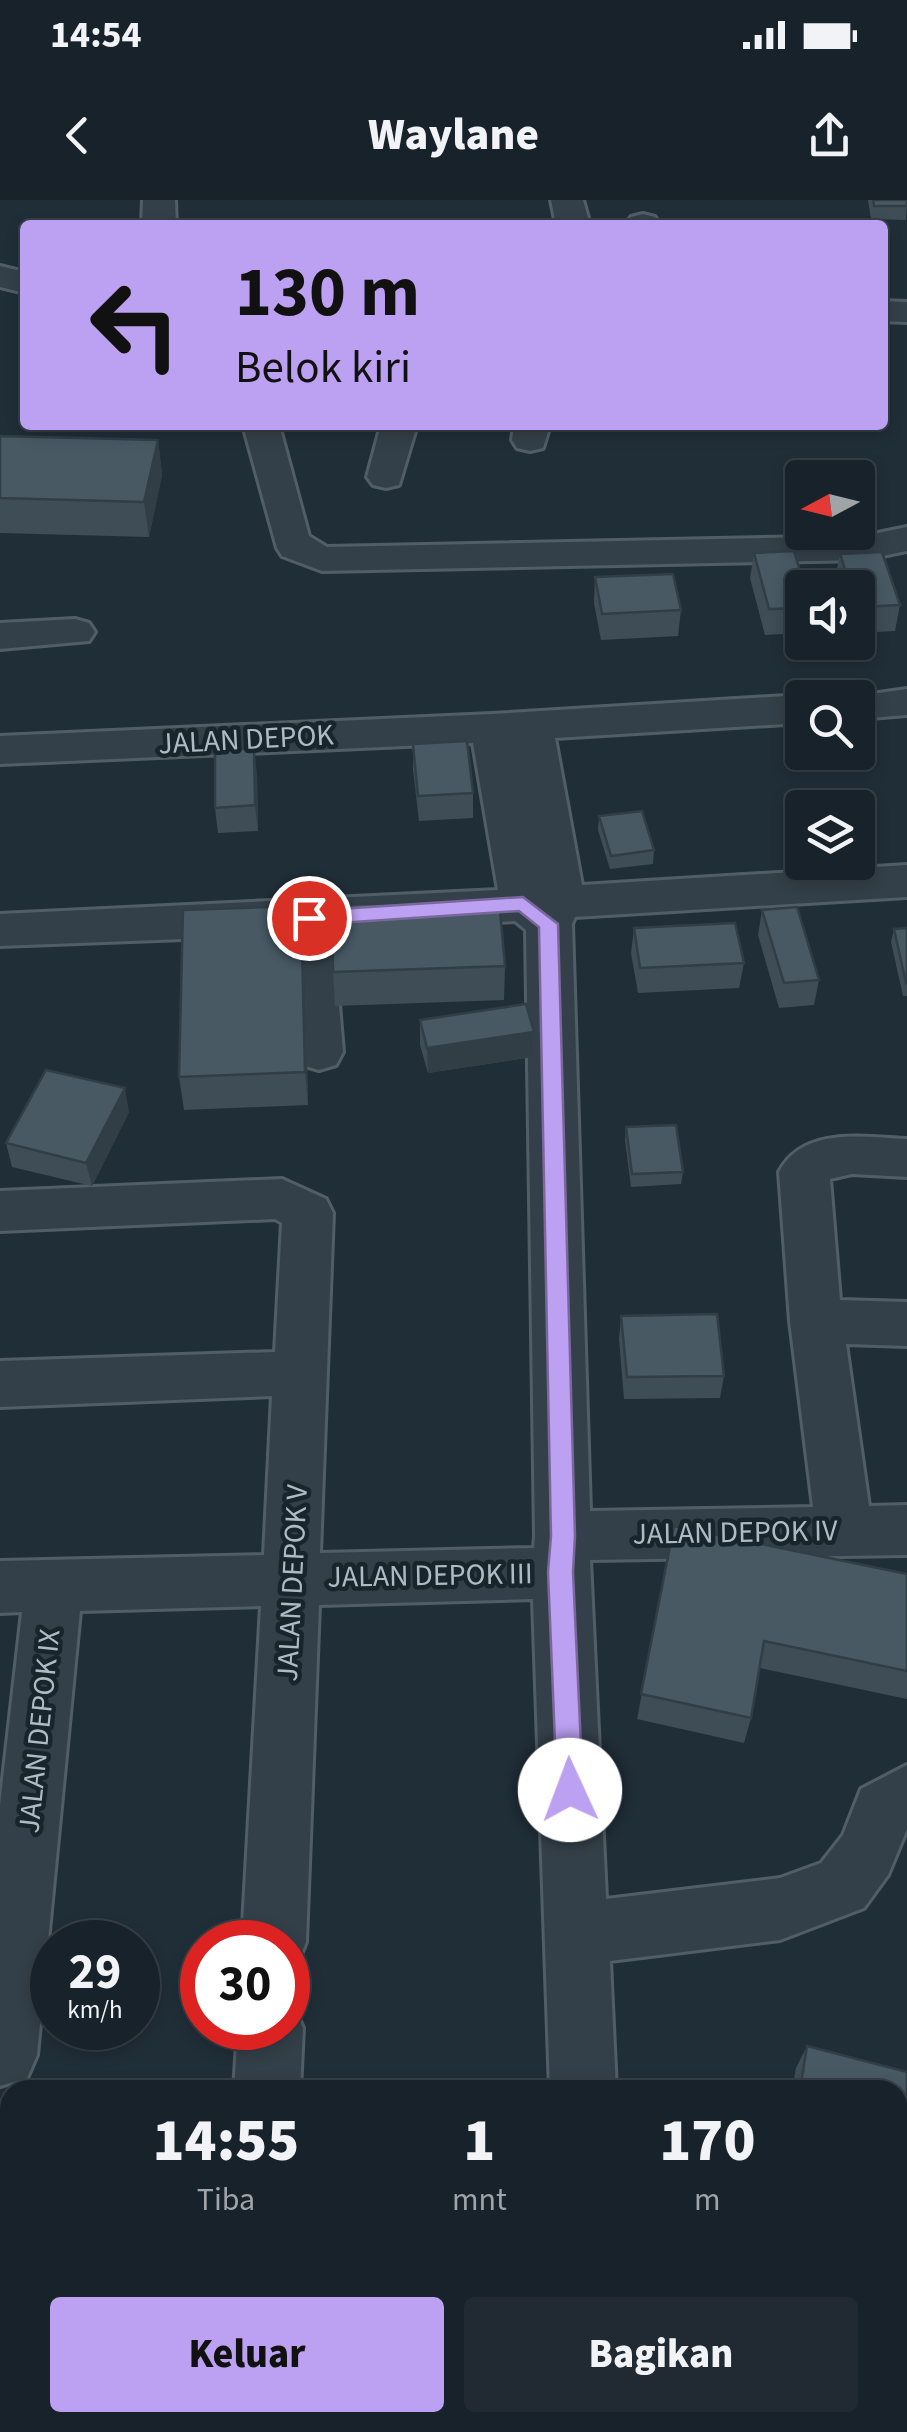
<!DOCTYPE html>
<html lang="id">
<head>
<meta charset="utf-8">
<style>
	body { margin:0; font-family:"Source Sans 3",sans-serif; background:#212a32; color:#f1f3f6; height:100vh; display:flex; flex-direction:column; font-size:38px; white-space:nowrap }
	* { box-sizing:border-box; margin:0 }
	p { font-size:32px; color:#9fa4a8 }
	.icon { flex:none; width:55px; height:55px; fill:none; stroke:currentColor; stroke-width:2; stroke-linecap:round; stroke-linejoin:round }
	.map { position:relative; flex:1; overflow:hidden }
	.details { position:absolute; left:0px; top:1880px; width:908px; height:352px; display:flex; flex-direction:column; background:#18222a; border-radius:30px 30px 0 0; box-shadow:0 5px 15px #0003,0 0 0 2px #363f47 }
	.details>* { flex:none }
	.guide { position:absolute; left:20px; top:20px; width:868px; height:210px; border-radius:10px; box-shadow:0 5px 15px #0003,0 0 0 2px #363f47; background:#bca0f2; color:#111; overflow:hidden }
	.needle { width:65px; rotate:263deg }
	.fabs { position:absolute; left:785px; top:260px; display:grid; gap:20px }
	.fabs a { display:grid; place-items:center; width:90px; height:90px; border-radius:10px; background:#18222a; box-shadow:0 5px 15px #0003,0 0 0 2px #363f47; font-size:50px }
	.speed { position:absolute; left:30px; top:1720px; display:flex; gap:20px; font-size:50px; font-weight:700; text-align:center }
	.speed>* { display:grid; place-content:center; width:130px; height:130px; border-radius:50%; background:#18222a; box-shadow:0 5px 15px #0003,0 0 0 2px #363f47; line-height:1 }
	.speed small { font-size:25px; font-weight:400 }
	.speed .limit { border:15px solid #d22; background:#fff; color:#111 }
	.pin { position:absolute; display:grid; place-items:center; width:85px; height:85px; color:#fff; margin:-42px; border:5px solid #fff; border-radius:50%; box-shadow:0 2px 10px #0007 }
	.me { position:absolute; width:110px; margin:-55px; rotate:358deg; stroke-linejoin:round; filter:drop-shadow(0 0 8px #0008) }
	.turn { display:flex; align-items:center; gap:35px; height:210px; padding:0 50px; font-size:45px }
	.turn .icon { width:130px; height:130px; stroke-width:2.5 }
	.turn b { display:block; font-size:70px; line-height:85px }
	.eta { display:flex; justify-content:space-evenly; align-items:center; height:170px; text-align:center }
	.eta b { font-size:60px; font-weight:800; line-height:70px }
	.cta { display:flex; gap:20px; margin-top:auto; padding:20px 50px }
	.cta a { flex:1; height:115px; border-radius:10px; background:#bca0f2; color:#111; font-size:40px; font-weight:800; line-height:115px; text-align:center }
	.cta a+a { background:#212a32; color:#f1f3f6 }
	.status { display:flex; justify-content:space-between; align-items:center; height:70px; padding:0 50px; background:#18222a; direction:ltr }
	.status svg { height:28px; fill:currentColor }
	header { display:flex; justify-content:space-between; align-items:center; height:130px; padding:0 50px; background:#18222a; font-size:45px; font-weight:800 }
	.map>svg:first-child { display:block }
</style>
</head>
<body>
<div class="status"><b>14:54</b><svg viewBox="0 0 49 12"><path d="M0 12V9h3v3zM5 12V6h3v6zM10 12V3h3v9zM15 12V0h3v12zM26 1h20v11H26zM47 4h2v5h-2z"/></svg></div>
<header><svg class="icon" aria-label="back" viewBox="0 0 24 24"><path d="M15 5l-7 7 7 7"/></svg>Waylane<svg class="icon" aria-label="share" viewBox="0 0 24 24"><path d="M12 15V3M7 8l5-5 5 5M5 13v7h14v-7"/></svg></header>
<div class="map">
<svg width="907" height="2232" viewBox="0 0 907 2232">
	<rect width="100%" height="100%" fill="#202e38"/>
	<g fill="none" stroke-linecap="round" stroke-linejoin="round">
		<defs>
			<g id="minor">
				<path d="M143 0H175L176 25H142Z"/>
				<path d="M551 0H583L590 25H556Z"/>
				<path d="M643 14 655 17 660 25H626L631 17Z"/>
				<path d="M0 66 25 72V93L0 87Z"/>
				<path d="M882 101 907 102V122L882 121Z"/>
				<path d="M243 225H279L309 336 327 347 863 336 907 327V351L863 360 322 371 282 356 277 348Z"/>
				<path d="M381 225H417L399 285 386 288 373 285 367 277Z"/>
				<path d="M514 225H550L543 248 530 251 517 248 512 240Z"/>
				<path d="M75 419 89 423 95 432 89 441 0 449V423Z"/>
				<path d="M907 489V515L858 519V498H843Z"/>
				<path d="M802 495 810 498H802V523L555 538 582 685 907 665V697L575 717 572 724 590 1311 813 1307 790 1121 779 972C803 926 864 937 907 939V977L852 974 830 979 840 1100 907 1102V1146L846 1144 869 1306 907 1305V1355L590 1360 606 1699 780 1678 821 1663 843 1635 861 1589 907 1565V1629L888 1675 864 1708 780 1740 610 1761 616 1890H550L533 1399 319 1405 306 1742 297 1764 288 1768V1742H242L261 1406 80 1411 37 1855 27 1878 0 1886V1605L22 1412 0 1413V1361L264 1355 272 1196 0 1207V1161L275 1152 282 1023 275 1019 0 1031V991L282 979 326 999 333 1013 320 1353 534 1348 535 1336 526 730 515 721 333 733 343 852 336 865 319 870 302 865 295 852 287 735 0 746V714L498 690 473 543 0 564V536L492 514Z"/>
				<path d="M288 1803 293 1805 303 1828 300 1890H234L238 1828H288Z"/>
				<rect x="215" y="2222" width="72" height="10"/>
				<path d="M562 2222H634L635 2232H563Z"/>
				<path d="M760 2222H849L853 2232H764Z"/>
			</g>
		</defs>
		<use href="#minor" stroke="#515e66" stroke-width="6"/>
		<use href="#minor" fill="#344049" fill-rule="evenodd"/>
	</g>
	<g fill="#3e4d56">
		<path d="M868 0H907L906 20 871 19Z"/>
		<path d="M0 236 158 240 162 275 149 337 0 333Z"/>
		<path d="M754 353 802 388V433L765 435 750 378Z"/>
		<path d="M840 354 900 405 895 431 858 433V388H838L835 379Z"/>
		<path d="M595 377 681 410 678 436 601 440 594 403Z"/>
		<path d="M413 544 473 593V618L419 621 413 570Z"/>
		<path d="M257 574 258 631 218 633 215 608Z"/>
		<path d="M599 616 654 650 653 664 610 669 598 630Z"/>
		<path d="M762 710 819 780 814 805 779 808 758 735Z"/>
		<path d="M634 728 744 763 739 788 638 793 631 753Z"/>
		<path d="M907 728V796H903L891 742 894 729Z"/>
		<path d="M304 740 308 905 184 910 179 877Z"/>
		<path d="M505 766 504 800 335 806 333 772Z"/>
		<path d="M420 820 534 832 533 857 428 873 420 845Z"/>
		<path d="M129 912 92 986 12 967 6 943Z"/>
		<path d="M626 927 683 972 681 984 631 987 625 940Z"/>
		<path d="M621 1116 724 1176 720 1198 624 1199 619 1139Z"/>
		<path d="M674 1326 907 1374V1499L760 1468 751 1518 744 1543 637 1519Z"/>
		<path d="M807 1846 907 1872V1993L898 1991V1890H792L796 1868Z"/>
	</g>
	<g fill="#323e46">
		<path d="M158 240 162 275 149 337 144 302Z"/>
		<path d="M254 548 257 574 258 631 255 605Z"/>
		<path d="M301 706 304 740 308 905 305 872Z"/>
		<path d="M534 832 533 857 428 873 427 848Z"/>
		<path d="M125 888 129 912 92 986 86 963Z"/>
	</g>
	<g fill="#485964" stroke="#323e46" stroke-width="2.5">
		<path d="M873 0H907V6H874Z"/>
		<path d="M0 236 158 240 144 302 0 298Z"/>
		<path d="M794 351 805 388H802V408L769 409 754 353Z"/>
		<path d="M882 352 900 405 858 407V388H851L840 354Z"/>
		<path d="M673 374 681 410 602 414 595 377Z"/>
		<path d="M467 541 473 593 418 596 413 544Z"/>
		<path d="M254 548 255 605 215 608V550Z"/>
		<path d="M642 611 654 650 611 656 599 616Z"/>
		<path d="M499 700 505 766 333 772 332 705Z"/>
		<path d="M301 706 305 872 179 877 183 710Z"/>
		<path d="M797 707 819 780 784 783 762 710Z"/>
		<path d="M735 723 744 763 640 768 634 728Z"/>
		<path d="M907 728V783H906L894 729Z"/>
		<path d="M526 804 534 832 427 848 420 820Z"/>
		<path d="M46 870 125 888 86 963 6 943Z"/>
		<path d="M676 925 683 972 632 974 626 927Z"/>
		<path d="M717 1114 724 1176 627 1177 621 1116Z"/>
		<path d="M674 1326 907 1374V1471L764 1441 751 1518 641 1494Z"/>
		<path d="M807 1846 907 1872V1971L898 1968V1890H800Z"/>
	</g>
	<path fill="#bca0f2" stroke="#7a689d" stroke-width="2.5" d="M523 697 558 724 575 1336 573 1372 583 1590 580 1598 570 1602 561 1598 557 1590 548 1372 551 1336 539 727 519 711 309 725 299 718 309 711Z"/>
	<g text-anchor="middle" stroke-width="9" stroke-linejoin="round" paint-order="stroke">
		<g font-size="30" fill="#aebbc5" stroke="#19252d">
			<text transform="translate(246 539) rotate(-3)" y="10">JALAN DEPOK</text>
			<text transform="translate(735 1332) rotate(-1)" y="10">JALAN DEPOK IV</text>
			<text transform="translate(430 1375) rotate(-1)" y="10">JALAN DEPOK III</text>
			<text transform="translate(292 1383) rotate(-87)" y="10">JALAN DEPOK V</text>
			<text transform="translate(39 1531) rotate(-84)" y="10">JALAN DEPOK IX</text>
		</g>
	</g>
</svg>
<div class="fabs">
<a><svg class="needle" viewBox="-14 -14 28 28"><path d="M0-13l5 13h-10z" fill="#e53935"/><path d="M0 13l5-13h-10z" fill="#9fa4a8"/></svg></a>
<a><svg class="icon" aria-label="sound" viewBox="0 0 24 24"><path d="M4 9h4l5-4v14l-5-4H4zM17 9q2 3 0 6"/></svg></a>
<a><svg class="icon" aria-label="search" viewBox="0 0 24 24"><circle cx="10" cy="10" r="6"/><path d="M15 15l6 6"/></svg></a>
<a><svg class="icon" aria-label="layers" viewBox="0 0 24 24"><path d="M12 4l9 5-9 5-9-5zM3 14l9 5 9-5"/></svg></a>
</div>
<div class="speed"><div>29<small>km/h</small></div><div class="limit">30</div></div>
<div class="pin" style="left:309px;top:718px;background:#d93025"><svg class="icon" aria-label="arrive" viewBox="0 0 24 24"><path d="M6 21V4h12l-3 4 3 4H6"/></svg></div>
<svg class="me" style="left:570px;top:1590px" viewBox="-20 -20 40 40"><circle r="19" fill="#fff"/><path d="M0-13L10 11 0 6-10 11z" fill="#bca0f2"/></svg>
<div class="guide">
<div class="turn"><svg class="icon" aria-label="left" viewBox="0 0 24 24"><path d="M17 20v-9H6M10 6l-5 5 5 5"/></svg><div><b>130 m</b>Belok kiri</div></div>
</div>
<section class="details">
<div class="eta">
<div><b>14:55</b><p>Tiba</p></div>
<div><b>1</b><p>mnt</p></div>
<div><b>170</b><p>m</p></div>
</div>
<div class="cta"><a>Keluar</a><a>Bagikan</a></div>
</section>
</div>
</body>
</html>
